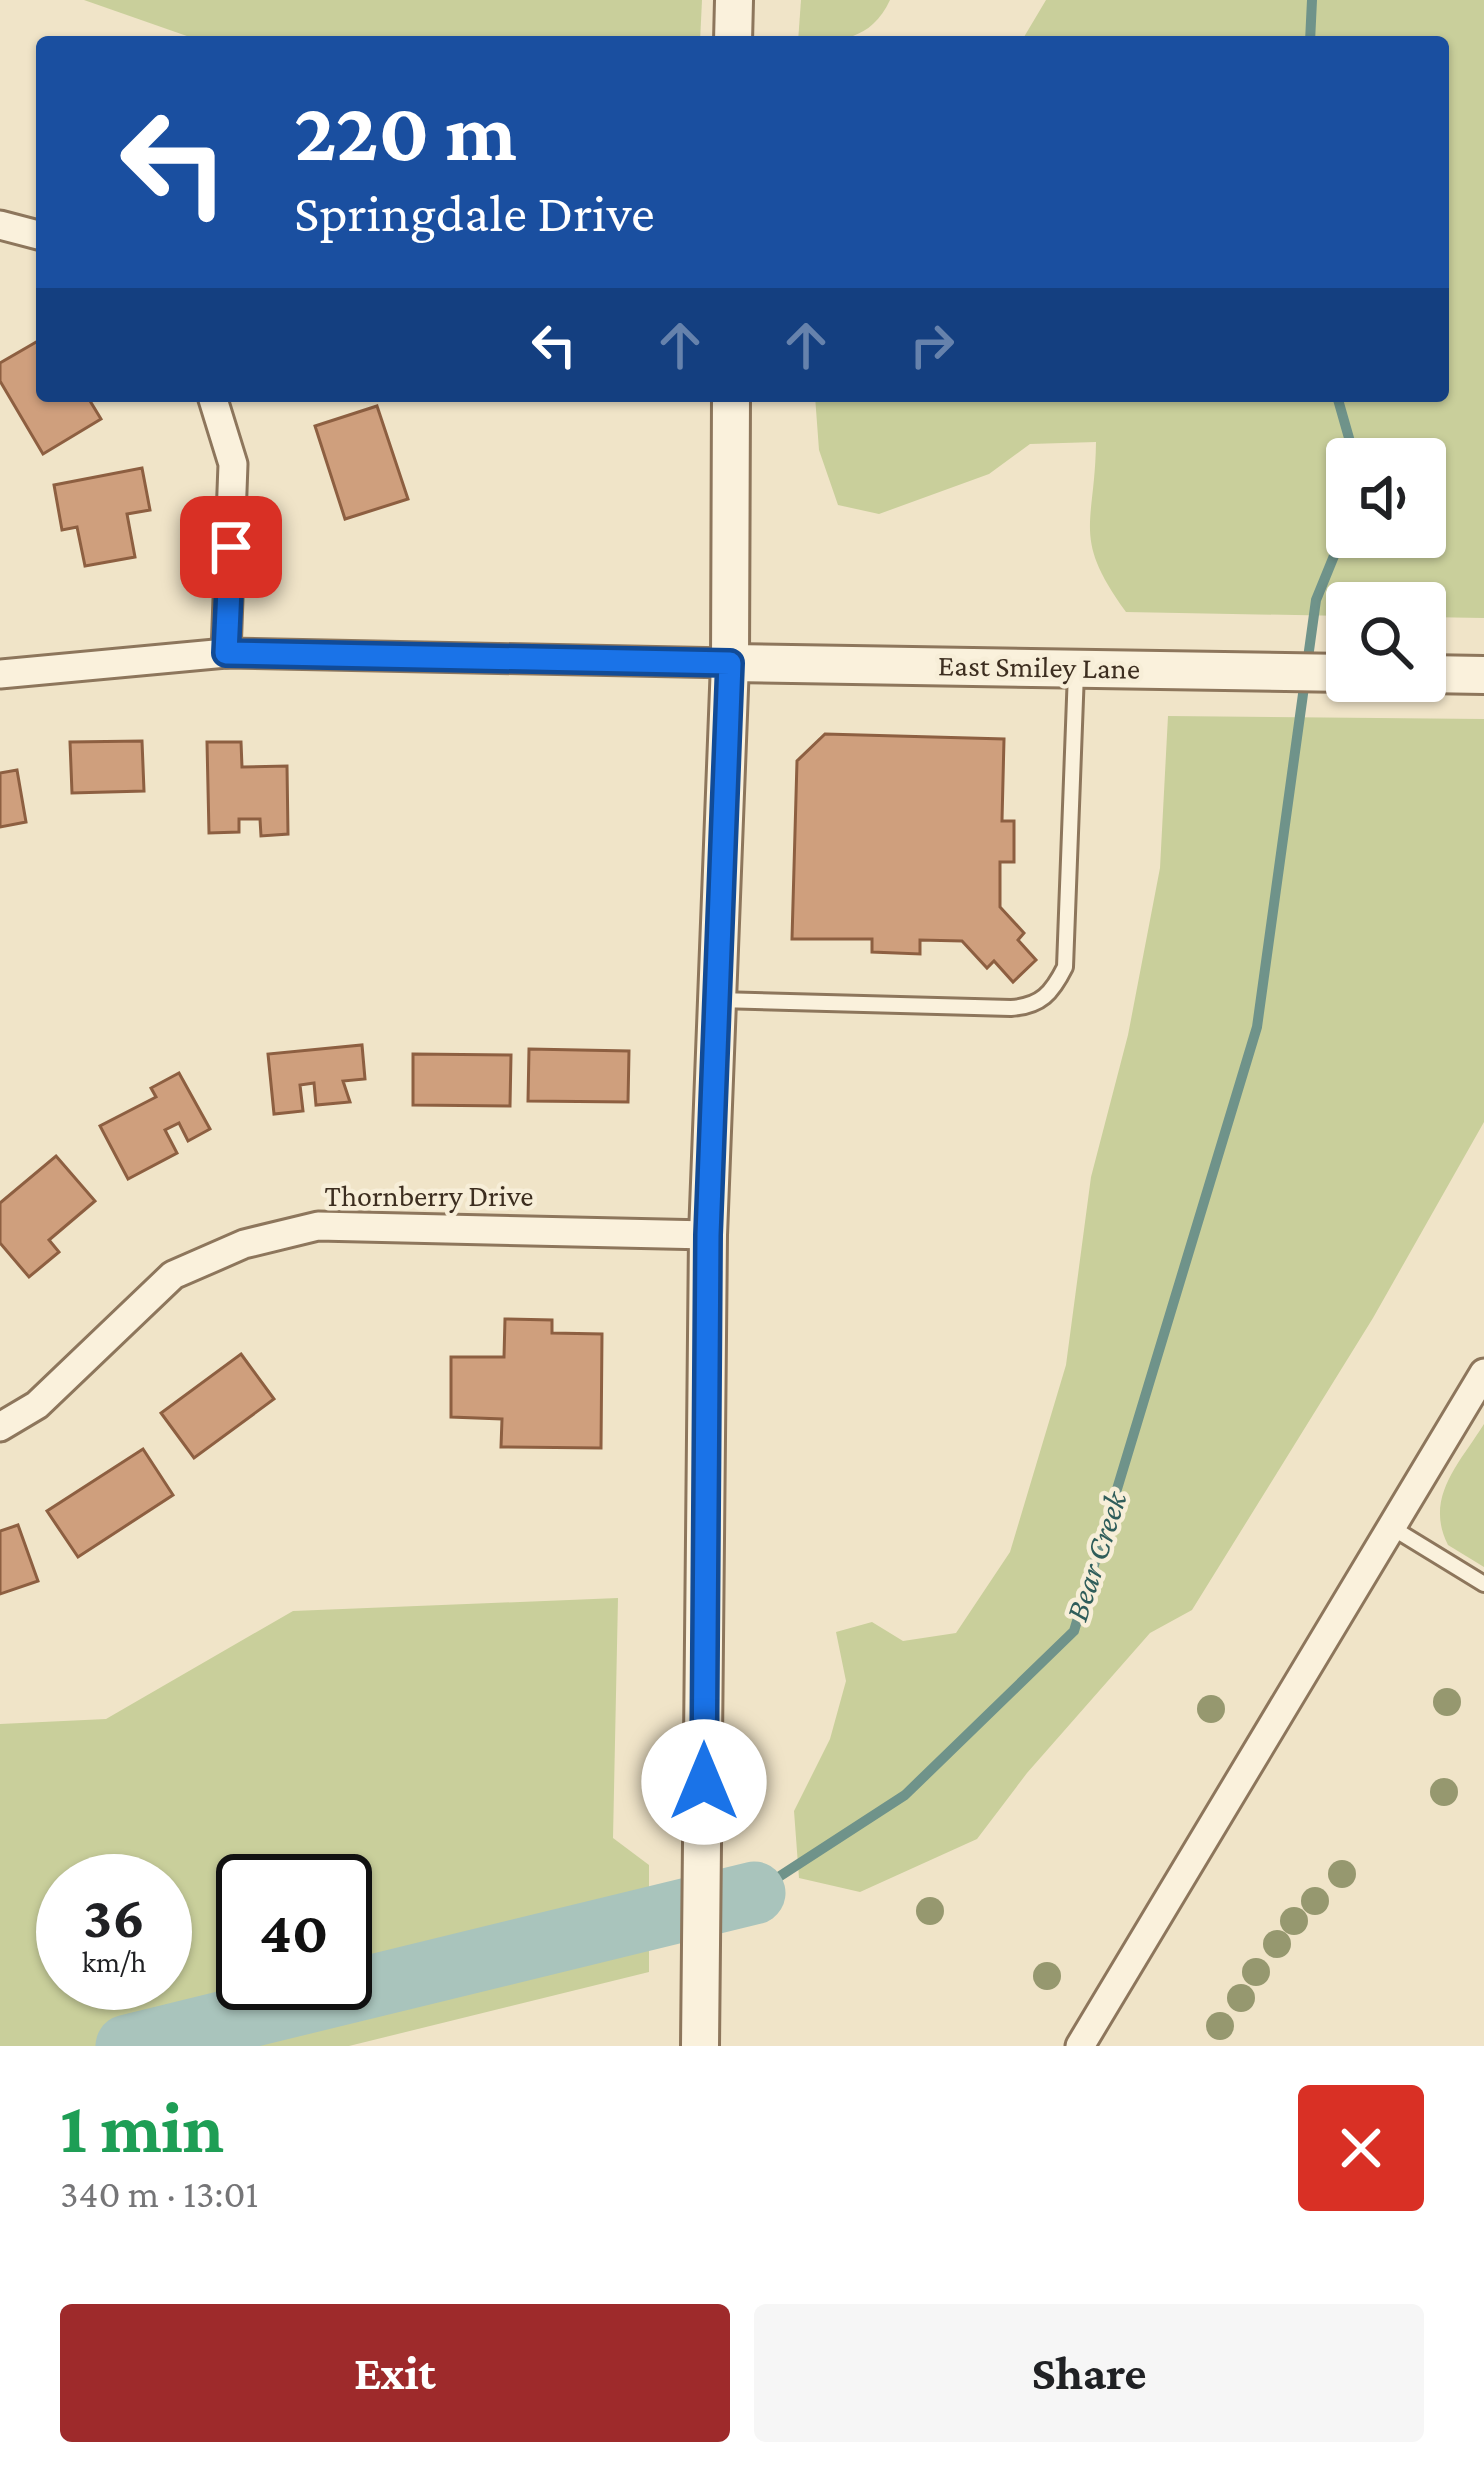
<!DOCTYPE html>
<html lang="en">
<head>
<meta charset="utf-8">
<style>
	body { margin:0; font-family:"Crimson Pro",serif; background:#f6f6f6; color:#202124; height:100vh; display:flex; flex-direction:column; font-size:45px; white-space:nowrap }
	* { box-sizing:border-box; margin:0 }
	p { font-size:39px; color:#757577 }
	.icon { flex:none; width:66px; height:66px; fill:none; stroke:currentColor; stroke-width:2; stroke-linecap:round; stroke-linejoin:round }
	.map { position:relative; height:2046px; overflow:hidden }
	.details { display:flex; flex-direction:column; background:#fff; flex:1 }
	.details>* { flex:none }
	.top-card { position:absolute; left:36px; top:36px; width:1413px; height:366px; border-radius:12px; box-shadow:0 3px 9px #0004; background:#1a4fa0; color:#fff; overflow:hidden }
	.controls { position:absolute; left:1326px; top:438px; display:grid; gap:24px }
	.controls a { display:grid; place-items:center; width:120px; height:120px; border-radius:12px; background:#fff; box-shadow:0 3px 9px #0004; font-size:60px }
	.speed { position:absolute; left:36px; top:1854px; display:flex; gap:24px; font-size:60px; font-weight:700; text-align:center }
	.speed>* { display:grid; place-content:center; width:156px; height:156px; border-radius:50%; background:#fff; box-shadow:0 3px 9px #0004; line-height:1 }
	.speed small { font-size:30px; font-weight:400 }
	.speed .limit { border:6px solid #111; border-radius:18px; background:#fff; color:#111 }
	.pin { position:absolute; display:grid; place-items:center; width:102px; height:102px; color:#fff; margin:-51px; border-radius:24px; box-shadow:0 6px 18px #0006 }
	.me { position:absolute; width:132px; margin:-66px; rotate:0deg; stroke-linejoin:round; filter:drop-shadow(0 0 9px #0008) }
	.turn { display:flex; align-items:center; gap:42px; height:252px; padding:0 60px; font-size:54px }
	.turn .icon { width:156px; height:156px; stroke-width:2.5 }
	.turn b { display:block; font-size:84px; line-height:102px }
	.lanes { display:flex; align-items:center; height:114px; padding:0 60px; background:#0003; justify-content:center; gap:60px; direction:ltr }
	.lanes .off { opacity:.35 }
	.round { display:grid; place-items:center; flex:none; width:126px; height:126px; border-radius:12px; background:#f6f6f6 }
	.overview { display:flex; align-items:center; justify-content:space-between; height:204px; padding:0 60px }
	h1 { font-size:72px; font-weight:700; line-height:90px; color:#1e9e55 }
	.action { display:flex; gap:24px; margin-top:auto; padding:24px 60px }
	.action a { flex:1; height:138px; border-radius:12px; background:#9e2a2b; color:#fff; font-size:48px; font-weight:700; line-height:138px; text-align:center }
	.action a+a { background:#f6f6f6; color:#202124 }
	.map>svg:first-child { display:block }
</style>
</head>
<body>
<div class="map">
<svg width="1484" height="2046" viewBox="0 0 1484 2046">
	<rect width="100%" height="100%" fill="#f0e4c8"/>
	<g fill="#c9cf9b" fill-rule="evenodd">
		<path d="M84 0H702L700 42H204Z"/>
		<path d="M801 0H890C871 41 838 42 798 42Z"/>
		<path d="M1046 0H1484V618L1425 617V603H1347V616L1126 612C1071 536 1095 526 1096 442L1030 444 989 474 879 514 838 505 819 450 815 396H1443V42H1021ZM1425 459V537H1347V459Z"/>
		<path d="M1168 716 1484 719V1122L1373 1318 1192 1610 1150 1633 1027 1773 977 1839 860 1892 799 1878 794 1811 830 1739 846 1681 836 1632 872 1622 903 1641 956 1633 1010 1552 1066 1365 1091 1177 1128 1035 1160 868Z"/>
		<path d="M1484 1424V1567L1448 1545C1424 1498 1459 1464 1484 1424Z"/>
		<path d="M618 1598 613 1838 649 1865V1972L349 2046H0V1724L106 1719 293 1611ZM165 1881V1983H63V1881ZM345 1881V1983H243V1881Z"/>
	</g>
	<g fill="none" stroke-linecap="round" stroke-linejoin="round">
		<g stroke="#6f938a" stroke-width="10">
			<path d="M1310 42 1312 0"/>
			<path d="M1337 396 1355 459"/>
			<path d="M754 1893 905 1795 1074 1631 1257 1027 1316 600 1347 524"/>
		</g>
		<path stroke="#a9c4bc" stroke-width="63" d="M127 2046 754 1893"/>
	</g>
	<g fill="#cf9f7d" stroke="#8d5f41" stroke-width="3">
		<path d="M38 341 42 396H87L101 419 43 454 0 381V363Z"/>
		<path d="M377 406 408 499 345 519 315 426Z"/>
		<path d="M142 468 150 510 127 514 135 557 85 566 77 527 62 530 54 485Z"/>
		<path d="M825 734 1004 739 1002 821H1014V862H1000V907L1024 933 1018 940 1036 960 1013 982 994 961 987 968 962 941 920 940V954L872 952V939H792L797 761Z"/>
		<path d="M142 741 144 791 72 793 70 742Z"/>
		<path d="M207 742H241L242 767 287 766 288 834 261 836 260 819H239V832L209 833Z"/>
		<path d="M17 770 26 822 0 827V773Z"/>
		<path d="M362 1045 365 1079 343 1081 350 1102 316 1105 314 1083 300 1085 303 1111 274 1114 268 1054Z"/>
		<path d="M529 1049 629 1051 628 1102 528 1101Z"/>
		<path d="M413 1054 511 1055 510 1106 413 1105Z"/>
		<path d="M179 1073 210 1129 188 1141 179 1123 165 1130 177 1153 128 1179 100 1126 156 1097 151 1088Z"/>
		<path d="M56 1156 95 1201 49 1240 59 1252 29 1277 0 1243V1203Z"/>
		<path d="M505 1319 552 1320V1333L602 1334 601 1448 501 1447 502 1419 451 1417V1357H504Z"/>
		<path d="M241 1354 274 1399 194 1458 161 1413Z"/>
		<path d="M143 1449 173 1495 78 1557 47 1511Z"/>
		<path d="M18 1525 38 1581 0 1594V1531Z"/>
	</g>
	<g fill="none" stroke-linecap="round" stroke-linejoin="round">
		<defs>
			<g id="service">
				<path d="M718 1000 1011 1008C1041 1006 1052 993 1065 967L1076 672"/>
				<path d="M1391 1527 1484 1584"/>
			</g>
			<g id="minor">
				<path d="M0 225 42 236"/>
				<path d="M212 396 233 464 226 653"/>
				<path d="M0 674 226 653 730 663"/>
				<path d="M0 1427 37 1405 173 1275 244 1244 318 1226 708 1235"/>
				<path d="M1080 2046 1484 1373"/>
			</g>
			<g id="tertiary">
				<path d="M733 42 734 0"/>
				<path d="M730 663 1347 673"/>
				<path d="M1425 674 1484 675"/>
				<path d="M700 2046 708 1235 730 663 731 396"/>
			</g>
		</defs>
		<use href="#service" stroke="#8d765c" stroke-width="20"/>
		<use href="#minor" stroke="#8d765c" stroke-width="33"/>
		<use href="#tertiary" stroke="#8d765c" stroke-width="42"/>
		<use href="#service" stroke="#faf1dc" stroke-width="14"/>
		<use href="#minor" stroke="#faf1dc" stroke-width="27"/>
		<use href="#tertiary" stroke="#faf1dc" stroke-width="36"/>
	</g>
	<g fill="#96986f">
		<circle cx="1447" cy="1702" r="14"/>
		<circle cx="1211" cy="1709" r="14"/>
		<circle cx="1444" cy="1792" r="14"/>
		<circle cx="1342" cy="1874" r="14"/>
		<circle cx="1315" cy="1901" r="14"/>
		<circle cx="930" cy="1911" r="14"/>
		<circle cx="1294" cy="1921" r="14"/>
		<circle cx="1277" cy="1944" r="14"/>
		<circle cx="1256" cy="1972" r="14"/>
		<circle cx="1047" cy="1976" r="14"/>
		<circle cx="1241" cy="1998" r="14"/>
		<circle cx="1220" cy="2026" r="14"/>
	</g>
	<g fill="none" stroke-linecap="round" stroke-linejoin="round">
		<defs>
			<path id="route" d="M231 547 226 653 730 663 708 1235 704 1782"/>
		</defs>
		<use href="#route" stroke="#114b97" stroke-width="30"/>
		<use href="#route" stroke="#1a73e8" stroke-width="21"/>
	</g>
	<g text-anchor="middle" stroke-width="9" stroke-linejoin="round" paint-order="stroke">
		<g font-size="30" fill="#3d2e20" stroke="#f7eed8">
			<text transform="translate(1039 667) rotate(1)" y="10">East Smiley Lane</text>
			<text x="429" y="1206">Thornberry Drive</text>
		</g>
		<g font-size="33" font-style="italic" fill="#2f5d5a" stroke="#f7eed8">
			<text transform="translate(1095 1556) rotate(-72)" y="12">Bear Creek</text>
		</g>
	</g>
</svg>
<div class="controls">
<a><svg class="icon" aria-label="sound" viewBox="0 0 24 24"><path d="M4 9h4l5-4v14l-5-4H4zM17 9q2 3 0 6"/></svg></a>
<a><svg class="icon" aria-label="search" viewBox="0 0 24 24"><circle cx="10" cy="10" r="6"/><path d="M15 15l6 6"/></svg></a>
</div>
<div class="speed"><div>36<small>km/h</small></div><div class="limit">40</div></div>
<div class="pin" style="left:231px;top:547px;background:#d93025"><svg class="icon" aria-label="arrive" viewBox="0 0 24 24"><path d="M6 21V4h12l-3 4 3 4H6"/></svg></div>
<svg class="me" style="left:704px;top:1782px" viewBox="-20 -20 40 40"><circle r="19" fill="#fff"/><path d="M0-13L10 11 0 6-10 11z" fill="#1a73e8"/></svg>
<div class="top-card">
<div class="turn"><svg class="icon" aria-label="left" viewBox="0 0 24 24"><path d="M17 20v-9H6M10 6l-5 5 5 5"/></svg><div><b>220 m</b>Springdale Drive</div></div>
<div class="lanes"><svg class="icon" aria-label="left" viewBox="0 0 24 24"><path d="M17 20v-9H6M10 6l-5 5 5 5"/></svg><svg class="icon off" aria-label="ahead" viewBox="0 0 24 24"><path d="M12 20V5M6 11l6-6 6 6"/></svg><svg class="icon off" aria-label="ahead" viewBox="0 0 24 24"><path d="M12 20V5M6 11l6-6 6 6"/></svg><svg class="icon off" aria-label="right" viewBox="0 0 24 24"><path d="M7 20v-9h11M14 6l5 5-5 5"/></svg></div>
</div>
</div>
<section class="details">
<div class="overview"><div><h1>1 min</h1><p>340 m · 13:01</p></div><a class="round" style="background:#d93025;color:#fff"><svg class="icon" aria-label="close" viewBox="0 0 24 24"><path d="M6 6l12 12M18 6L6 18"/></svg></a></div>
<div class="action"><a>Exit</a><a>Share</a></div>
</section>
</body>
</html>
